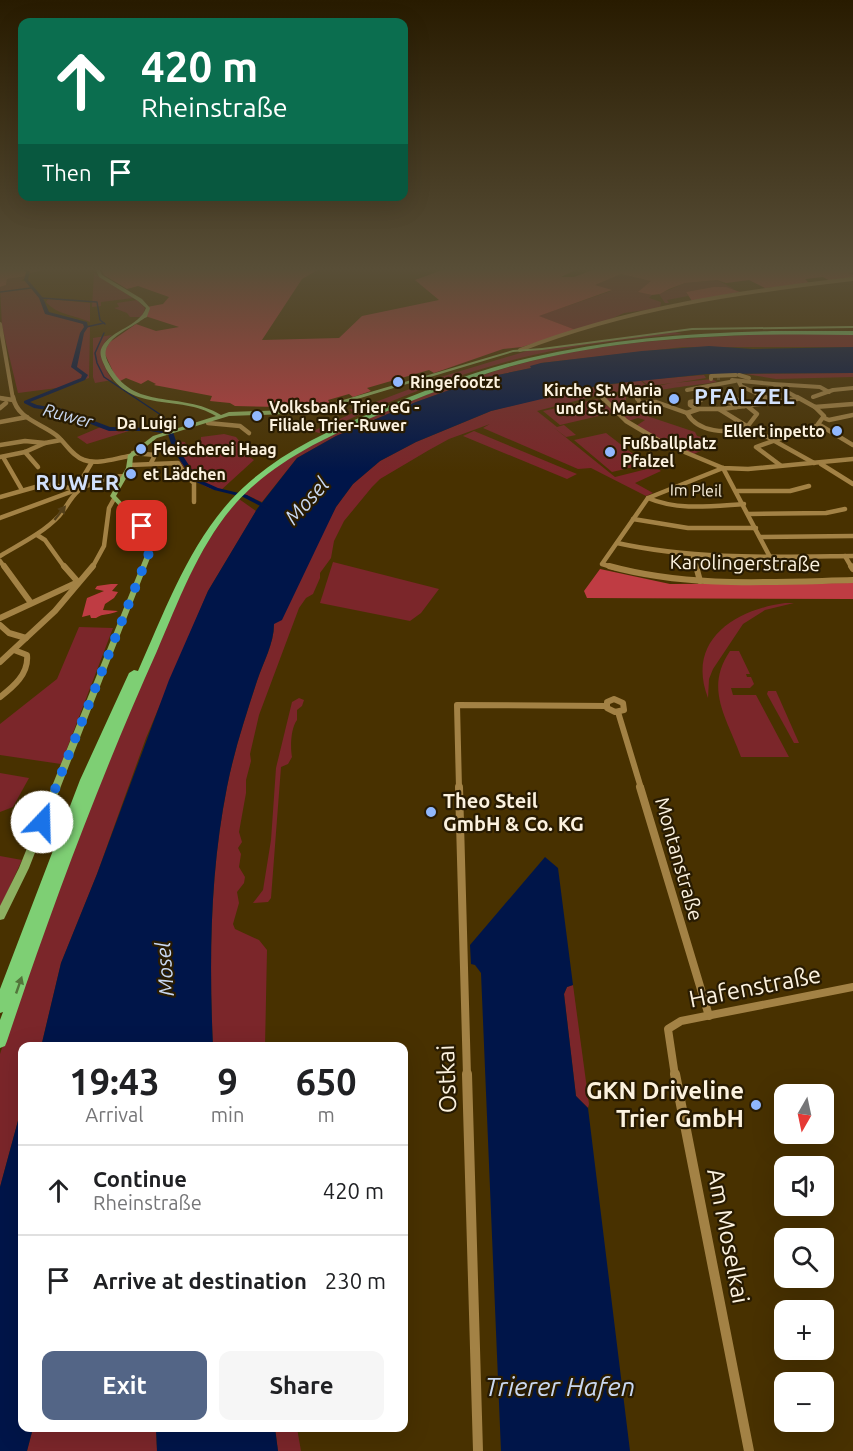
<!DOCTYPE html>
<html lang="en">
<head>
<meta charset="utf-8">
<style>
	body { margin:0; font-family:Ubuntu,sans-serif; background:#f6f6f6; color:#202124; height:100vh; display:flex; flex-direction:column; font-size:22px; white-space:nowrap }
	* { box-sizing:border-box; margin:0 }
	p { font-size:20px; color:#757577 }
	.icon { flex:none; width:33px; height:33px; fill:none; stroke:currentColor; stroke-width:2; stroke-linecap:round; stroke-linejoin:round }
	.map { position:relative; flex:1; overflow:hidden }
	.details { position:absolute; left:18px; top:1042px; width:390px; height:390px; display:flex; flex-direction:column; background:#fff; border-radius:12px; box-shadow:0 6px 24px #0002 }
	.details>* { flex:none }
	.hud { position:absolute; left:18px; top:18px; width:390px; height:183px; border-radius:12px; box-shadow:0 6px 24px #0002; background:#0b6e4f; color:#fff; overflow:hidden }
	.needle { width:39px; rotate:189deg }
	.tools { position:absolute; left:774px; top:1084px; display:grid; gap:12px }
	.tools a { display:grid; place-items:center; width:60px; height:60px; border-radius:12px; background:#fff; box-shadow:0 6px 24px #0002; font-size:30px }
	.pin { position:absolute; display:grid; place-items:center; width:51px; height:51px; color:#fff; margin:-26px; border-radius:12px; box-shadow:0 3px 9px #0006 }
	.me { position:absolute; width:66px; margin:-33px; rotate:21deg; stroke-linejoin:round; filter:drop-shadow(0 0 4px #0008) }
	.turn { display:flex; align-items:center; gap:21px; height:126px; padding:0 24px; font-size:27px }
	.turn .icon { width:78px; height:78px; stroke-width:2.5 }
	.turn b { display:block; font-size:42px; line-height:51px }
	.then { display:flex; align-items:center; height:57px; padding:0 24px; background:#0003; gap:12px; font-size:22px }
	.eta { display:flex; justify-content:space-evenly; align-items:center; height:102px; text-align:center }
	.eta b { font-size:36px; font-weight:700; line-height:42px }
	.primary-button { display:flex; gap:12px; margin-top:auto; padding:12px 24px }
	.primary-button a { flex:1; height:69px; border-radius:12px; background:#536586; color:#fff; font-size:24px; font-weight:700; line-height:69px; text-align:center }
	.primary-button a+a { background:#f6f6f6; color:#202124 }
	ul { padding:0; list-style:none }
	li { display:flex; align-items:center; gap:18px; height:90px; padding:0 24px; border-top:2px solid #e0e0e0 }
	li div { flex:1 }
	li b { display:block; font-size:22px }
	li em { font-style:normal }
	.map>svg:first-child { display:block }
</style>
</head>
<body>
<div class="map">
<svg width="853" height="1451" viewBox="0 0 853 1451">
	<rect width="100%" height="100%" fill="#483100"/>
	<g fill="#7b262a">
		<path d="M94 273 133 298 101 302V306L92 307Z"/>
		<path d="M621 274 652 281 639 292 652 295 649 298 661 302 660 308 624 313 602 323 576 330 538 316 611 291 594 285Z"/>
		<path d="M27 276 21 281H27L41 298 47 313 70 318 90 327 89 378 57 388 18 393 2 326 0 287 6 285 7 279Z"/>
		<path d="M717 280 734 289 713 287 686 292 688 296 667 300 669 303H665L659 294 685 283Z"/>
		<path d="M48 299 90 303V322C75 315 57 315 46 302Z"/>
		<path d="M137 300 145 308 142 317H130L127 313 114 308 119 307 117 303Z"/>
		<path d="M675 332 682 334C633 338 582 344 533 355 460 372 387 401 319 433L313 431 353 413 350 410 330 414 365 406 444 376 527 351Z"/>
		<path d="M767 334H853V347H683L541 363 531 368 483 378 416 402 336 436 297 458 262 502 244 494C278 456 333 432 380 413 431 393 482 373 536 360 611 341 690 338 767 334Z"/>
		<path d="M112 335C94 349 102 363 112 380L95 383 93 377V338Z"/>
		<path d="M853 373V377L776 379 746 374Z"/>
		<path d="M704 375 706 378 675 383 712 379 717 382C689 386 673 387 639 394L634 391 672 383 649 386 641 380Z"/>
		<path d="M640 380 648 387 602 394 537 411 557 427 564 425 576 435 566 437 553 427 615 477 655 467 661 471 635 483 653 493 646 496 591 468 578 469 483 428 490 424 449 439 429 450 380 479 372 487 344 521 334 541 331 558 320 573V578L313 594 306 598 299 608 259 715 250 754 251 761 246 780V793L239 832 242 842 238 848 241 854 239 867 245 877 244 883 237 892 239 903 233 924 235 929 259 940 267 950 265 1047H213C209 961 210 872 227 787 234 751 246 715 257 681 263 662 274 644 274 624L336 507 353 484 380 461 416 442 491 411 565 392Z"/>
		<path d="M626 393V404L632 411 695 432 697 436 705 438 713 445 694 454 663 442 636 426 645 420 638 418 628 421 605 398Z"/>
		<path d="M597 399 616 412 560 425 543 411Z"/>
		<path d="M103 426 111 430H132L87 444 77 437Z"/>
		<path d="M474 431 577 474 567 479 463 436Z"/>
		<path d="M606 433 646 464 612 472 574 440Z"/>
		<path d="M224 434 236 437 246 449 240 451 254 460 220 491C193 486 180 466 172 441L185 442 188 449 182 450H189L190 453 201 451V437Z"/>
		<path d="M239 499 256 511 208 591 146 738 97 874 61 963 41 1047H22V1106L0 1187V1054L11 1020C58 894 103 765 159 642 182 592 202 541 239 499Z"/>
		<path d="M333 562 439 589 421 613 410 621 320 603Z"/>
		<path d="M785 603H794L765 610 743 624 713 669 709 679 708 698C686 641 734 610 785 603Z"/>
		<path d="M79 627 113 628 61 764 0 755V724L57 679Z"/>
		<path d="M730 651H739L750 674H746L747 677H751L754 684 750 688H731L733 695H756L789 757H741C727 718 704 689 730 651Z"/>
		<path d="M768 691H776L799 743H794L767 694Z"/>
		<path d="M299 698 304 700 302 706 297 710V720C291 728 290 746 292 757L288 764 281 767 271 898 268 902 253 903 263 890 271 840 276 768 292 702Z"/>
		<path d="M0 773 29 778 13 807 0 812Z"/>
		<path d="M0 856 22 860 0 908Z"/>
		<path d="M573 985 589 1104 588 1108 576 1096 564 994 567 987Z"/>
		<path d="M33 1428H156L157 1451H27Z"/>
		<path d="M275 1428H297L301 1451H278Z"/>
	</g>
	<g fill="#bf3c43">
		<path d="M0 268H42L40 271 28 273 27 276 7 279 6 285 0 287Z"/>
		<path d="M101 268H321L302 279 262 340 339 338 362 316 439 300 415 280 448 268H579L561 277H574L598 268H853V272L849 273 853 275V279L830 281 823 277 805 279 810 284 765 288 749 280 726 283 717 280 685 283 669 289 660 294 652 295 638 292 651 281 621 274 595 285 612 290 539 316 576 330 522 347 503 349 434 373 429 370 367 388 371 391 353 397 349 394 328 400 331 405 280 412V407L235 406 230 403 210 401 212 396 154 385 156 384 148 380 141 384 126 378 118 382 104 352 110 342 136 324 156 331 179 327 145 316 147 307 163 304 169 297 138 286 127 289 104 275Z"/>
		<path d="M713 287H726L740 292 692 301 686 292Z"/>
		<path d="M600 569 670 584 853 583V599L587 598 584 591Z"/>
		<path d="M111 584H118L112 591 118 592 114 598 105 604 103 610 118 611C111 615 103 613 96 618H91L90 615 82 617 87 598 104 591 95 589 97 586Z"/>
	</g>
	<g fill="#001549">
		<path d="M709 346 753 349 853 347V373L707 374 601 385 491 411 416 442 380 461 353 484 336 507 282 620 274 624C274 644 263 662 257 681 246 715 234 751 227 787 210 872 209 961 213 1047H41L61 963 97 874 169 680 208 591 257 509 297 458 336 436 416 402 483 378 531 368 530 366 541 363 642 351Z"/>
		<path d="M545 857 558 868 573 985 567 987 564 994 576 1096 588 1108 630 1451H501L481 973 475 965 471 964 470 945Z"/>
		<path d="M22 1106V1428H33L27 1451H0V1187Z"/>
		<path d="M156 1428H275L278 1451H157Z"/>
	</g>
	<g fill="none" stroke-linecap="round" stroke-linejoin="round">
		<g stroke="#001549" stroke-width="1.5">
			<path d="M0 292 31 288"/>
			<path d="M41 298 97 302 100 320 105 324"/>
			<path d="M86 327 104 323"/>
			<path d="M104 333 95 353 97 363 104 377 164 417 163 421 173 431"/>
		</g>
		<path fill="#001549" fill-rule="evenodd" d="M21 268H26L30 272 28 280 43 298 49 312 87 322 88 327 84 333 77 367 88 375 85 380 30 402 37 405 63 409 110 427 157 428 173 432 179 450 198 479 218 488 247 495 272 508V510H268L243 497 214 490 194 481 173 450 168 434 150 431H109L59 412 34 408 24 403V401L81 378 82 375 71 367 80 333 84 327 83 324 45 314 39 298 24 280 26 272Z"/>
		<path stroke="#634e21" stroke-width="4" stroke-dasharray="4 1.5" stroke-linecap="butt" d="M717 378H720"/>
		<g stroke="#a38245" stroke-width="4">
			<path d="M0 324 13 399"/>
			<path d="M520 350C628 308 739 292 853 279"/>
			<path d="M739 375 749 378"/>
			<path d="M711 379V376L736 375"/>
			<path d="M732 380 773 384 800 399"/>
			<path d="M739 382 741 386 768 399"/>
			<path d="M773 384 820 387 829 392"/>
			<path d="M687 390 735 381"/>
			<path d="M631 391 638 394 637 399"/>
			<path d="M813 397 833 390 853 388"/>
			<path d="M0 398 4 399"/>
			<path d="M603 399V396"/>
			<path d="M730 399H736"/>
		</g>
		<g stroke="#a38245" stroke-width="4.5">
			<path d="M13 397C17 419 41 423 56 435 66 443 72 456 84 460 98 465 116 458 130 456"/>
			<path d="M602 397 626 421 663 443 723 468 748 469 853 459"/>
			<path d="M637 397 640 403 656 402 687 413"/>
			<path d="M765 397 773 401"/>
			<path d="M797 397 815 407 853 404"/>
			<path d="M0 398 13 400"/>
			<path d="M746 405 757 414 747 427"/>
			<path d="M736 407 727 399 735 398 744 406"/>
			<path d="M815 407 824 416 818 424 853 445"/>
			<path d="M0 408 6 403"/>
			<path d="M696 409 690 405V402L701 400"/>
			<path d="M719 409 748 427"/>
			<path d="M687 413 699 409H722L797 399"/>
			<path d="M687 413C698 433 727 434 747 427"/>
			<path d="M824 418 829 420 853 415"/>
			<path d="M0 422 27 417"/>
			<path d="M208 423 240 426 249 433"/>
			<path d="M753 429 814 463"/>
			<path d="M0 445 25 441 45 443 61 440"/>
			<path d="M25 452 38 467"/>
			<path d="M133 453 155 455 151 463"/>
			<path d="M0 457 25 452 45 443"/>
			<path d="M3 457 22 490"/>
			<path d="M821 464 853 484"/>
			<path d="M130 465 178 463 186 476 194 483V502"/>
			<path d="M780 465 756 447 819 425"/>
			<path d="M723 468 770 557"/>
			<path d="M76 489 92 462"/>
			<path d="M737 491H790L809 486"/>
			<path d="M0 497 46 484 76 489"/>
			<path d="M648 498C678 511 712 506 744 504"/>
			<path d="M748 514 826 513 845 509"/>
			<path d="M0 518 111 477 125 476"/>
			<path d="M633 519 688 528H756"/>
			<path d="M37 535 45 540 65 568"/>
			<path d="M760 537 853 536"/>
			<path d="M617 543C695 560 773 557 853 556"/>
			<path d="M0 556C20 544 43 533 59 516 67 507 69 499 79 490"/>
			<path d="M845 556 852 568"/>
			<path d="M693 557 696 568"/>
			<path d="M0 561 5 568"/>
			<path d="M92 568 104 546 109 508 114 499"/>
			<path d="M615 568 602 564 648 498 723 468"/>
		</g>
		<g stroke="#a38245" stroke-width="6">
			<path d="M4 566 31 603"/>
			<path d="M609 566C689 588 771 582 853 580"/>
			<path d="M696 566 700 581"/>
			<path d="M851 566 853 569"/>
			<path d="M0 618 78 582 64 566"/>
			<path d="M0 625 9 633 26 638"/>
			<path d="M0 662 55 611 93 566"/>
			<path d="M0 697C13 687 29 674 27 655L14 650"/>
			<path d="M614 699 623 703 624 710 615 712 607 708V702Z"/>
			<path d="M618 712 641 788"/>
			<path d="M459 788 457 705 606 706"/>
		</g>
		<g stroke="#a38245" stroke-width="8">
			<path d="M459 787 467 1076"/>
			<path d="M640 787 709 1016"/>
			<path d="M675 1076 668 1029 681 1021 853 987"/>
		</g>
		<g stroke="#a38245" stroke-width="10">
			<path d="M467 1074 478 1451"/>
			<path d="M675 1074 749 1451"/>
		</g>
		<path fill="#8db061" fill-rule="evenodd" d="M95 268H99L102 275 142 299 150 308C150 309 147 316 147 317 146 317 140 321 139 322 128 329 113 335 107 347 104 353 106 359 109 364 133 413 181 390 221 415L229 412 287 410 333 403 513 350 542 348 692 328 853 326V328L692 330 542 350 513 352 334 406 287 414 229 416 157 438 133 457 132 468 116 496 150 532 153 539 152 553 29 868 4 919 0 920V906L19 868 146 553 147 539 144 533 110 496 126 468 128 455 153 436 216 416C178 393 132 415 106 369 103 362 98 354 102 347 112 329 139 327 146 308L138 301 99 277Z"/>
		<path fill="#7ecf74" fill-rule="evenodd" d="M772 331H853V335C745 333 636 336 531 361 478 374 427 394 378 415 326 437 274 461 236 503 199 545 179 600 157 651 100 778 51 909 7 1041L5 1046 0 1048V1020L3 1012 0 1013V989L80 780 129 673 134 670 138 671C164 613 187 549 230 501 268 459 320 434 371 413 422 391 475 371 529 358 609 339 690 333 772 331Z"/>
	</g>
	<defs><path id="oneway-solid" d="M-6-.8H1V-3.2L6.5 0L1 3.2V.8H-6Z" transform="scale(1.5)"/></defs>
	<use fill="#533f19" href="#oneway-solid" transform="translate(60 513) rotate(-52)"/>
	<use fill="#53753b" href="#oneway-solid" transform="translate(19 985) rotate(-71)"/>
	<linearGradient id="sky" x2="0" y2="1"><stop stop-color="#281b00"/><stop offset="0.57" stop-color="#584e37"/><stop offset="1" stop-color="#584e37" stop-opacity="0"/></linearGradient>
	<rect width="853" height="472" fill="url(#sky)"/>
	<g fill="none" stroke-linecap="round" stroke-linejoin="round">
		<path stroke="#1a73e8" stroke-width="10" stroke-dasharray="0 18" d="M42 822 149 553V535L142 526"/>
	</g>
	<g fill="#91b8fd" stroke="#281b02" stroke-width="2">
		<circle cx="398" cy="382" r="6"/>
		<circle cx="674" cy="399" r="6"/>
		<circle cx="257" cy="416" r="6"/>
		<circle cx="189" cy="423" r="6"/>
		<circle cx="837" cy="431" r="6"/>
		<circle cx="141" cy="449" r="6"/>
		<circle cx="610" cy="452" r="6"/>
		<circle cx="131" cy="474" r="6"/>
		<circle cx="431" cy="812" r="6"/>
		<circle cx="756" cy="1105" r="6"/>
	</g>
	<g text-anchor="middle" stroke-width="4.5" stroke-linejoin="round" paint-order="stroke">
		<g font-size="16" font-weight="bold" fill="#fcf2df" stroke="#281b02" text-anchor="start">
			<text x="410" y="388">Ringefootzt</text>
			<text x="662" y="396" text-anchor="end">Kirche St. Maria<tspan x="662" dy="18">und St. Martin</tspan></text>
			<text x="269" y="413">Volksbank Trier eG -<tspan x="269" dy="18">Filiale Trier-Ruwer</tspan></text>
			<text x="177" y="429" text-anchor="end">Da Luigi</text>
			<text x="825" y="437" text-anchor="end">Ellert inpetto</text>
			<text x="622" y="449">Fußballplatz<tspan x="622" dy="18">Pfalzel</tspan></text>
			<text x="153" y="455">Fleischerei Haag</text>
			<text x="143" y="480">et Lädchen</text>
		</g>
		<g font-size="16" fill="#fcf2df" stroke="#281b02">
			<text transform="translate(696 490) rotate(1)" y="6">Im Pleil</text>
		</g>
		<g font-size="18" font-style="italic" fill="#c9d8f2" stroke="#281b02">
			<text transform="translate(68 416) rotate(15)" y="6">Ruwer</text>
		</g>
		<g font-size="20" fill="#fcf2df" stroke="#281b02">
			<text transform="translate(745 563) rotate(1)" y="7">Karolingerstraße</text>
			<text transform="translate(679 859) rotate(74)" y="7">Montanstraße</text>
		</g>
		<g font-size="20" font-weight="bold" fill="#fcf2df" stroke="#281b02" text-anchor="start">
			<text x="443" y="808">Theo Steil<tspan x="443" dy="23">GmbH &amp; Co. KG</tspan></text>
		</g>
		<g font-size="21" font-style="italic" fill="#c9d8f2" stroke="#281b02">
			<text transform="translate(307 501) rotate(-48)" y="7">Mosel</text>
			<text transform="translate(165 969) rotate(-94)" y="7">Mosel</text>
		</g>
		<g font-size="22" font-weight="bold" letter-spacing="1.5" fill="#d2e1fc" stroke="#281b02">
			<text x="745" y="404">PFALZEL</text>
			<text x="78" y="490">RUWER</text>
		</g>
		<g font-size="24" fill="#fcf2df" stroke="#281b02">
			<text transform="translate(755 987) rotate(-11)" y="8">Hafenstraße</text>
			<text transform="translate(447 1079) rotate(-92)" y="8">Ostkai</text>
			<text transform="translate(728 1236) rotate(79)" y="8">Am Moselkai</text>
		</g>
		<g font-size="24" font-weight="bold" fill="#fcf2df" stroke="#281b02" text-anchor="end">
			<text x="744" y="1099">GKN Driveline<tspan x="744" dy="28">Trier GmbH</tspan></text>
		</g>
		<g font-size="26" font-style="italic" fill="#c9d8f2" stroke="#281b02">
			<text x="560" y="1396">Trierer Hafen</text>
		</g>
	</g>
</svg>
<div class="tools">
<a><svg class="needle" viewBox="-14 -14 28 28"><path d="M0-13l5 13h-10z" fill="#e53935"/><path d="M0 13l5-13h-10z" fill="#757577"/></svg></a>
<a><svg class="icon" aria-label="sound" viewBox="0 0 24 24"><path d="M4 9h4l5-4v14l-5-4H4zM17 9q2 3 0 6"/></svg></a>
<a><svg class="icon" aria-label="search" viewBox="0 0 24 24"><circle cx="10" cy="10" r="6"/><path d="M15 15l6 6"/></svg></a>
<a>+</a>
<a>−</a>
</div>
<div class="pin" style="left:142px;top:526px;background:#d93025"><svg class="icon" aria-label="arrive" viewBox="0 0 24 24"><path d="M6 21V4h12l-3 4 3 4H6"/></svg></div>
<svg class="me" style="left:42px;top:822px" viewBox="-20 -20 40 40"><circle r="19" fill="#fff"/><path d="M0-13L10 11 0 6-10 11z" fill="#1a73e8"/></svg>
<div class="hud">
<div class="turn"><svg class="icon" aria-label="ahead" viewBox="0 0 24 24"><path d="M12 20V5M6 11l6-6 6 6"/></svg><div><b>420 m</b>Rheinstraße</div></div>
<div class="then">Then<svg class="icon" aria-label="arrive" viewBox="0 0 24 24"><path d="M6 21V4h12l-3 4 3 4H6"/></svg></div>
</div>
<section class="details">
<div class="eta">
<div><b>19:43</b><p>Arrival</p></div>
<div><b>9</b><p>min</p></div>
<div><b>650</b><p>m</p></div>
</div>
<ul>
<li><svg class="icon" aria-label="ahead" viewBox="0 0 24 24"><path d="M12 20V5M6 11l6-6 6 6"/></svg><div><b>Continue</b><p>Rheinstraße</p></div><em>420 m</em></li>
<li><svg class="icon" aria-label="arrive" viewBox="0 0 24 24"><path d="M6 21V4h12l-3 4 3 4H6"/></svg><div><b>Arrive at destination</b></div><em>230 m</em></li>
</ul>
<div class="primary-button"><a>Exit</a><a>Share</a></div>
</section>
</div>
</body>
</html>
